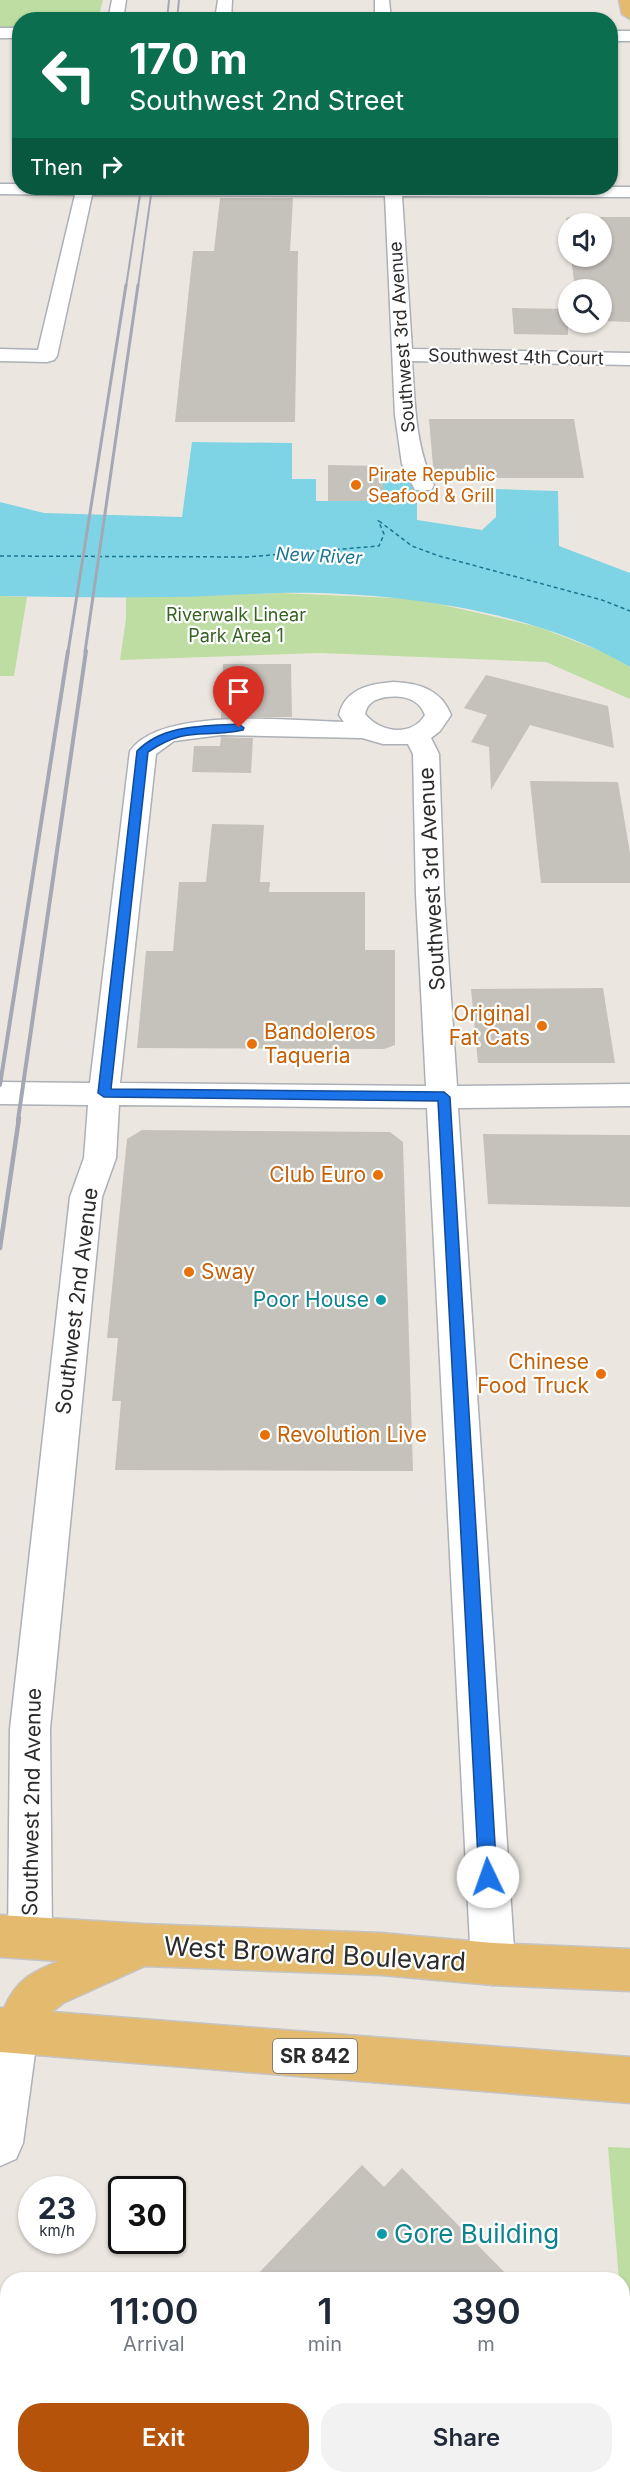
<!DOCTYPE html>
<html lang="en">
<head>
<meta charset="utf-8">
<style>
	body { margin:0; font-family:Inter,sans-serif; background:#f2f2f3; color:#1f2937; height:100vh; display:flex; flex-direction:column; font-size:22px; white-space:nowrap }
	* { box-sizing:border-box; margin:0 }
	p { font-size:20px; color:#747a83 }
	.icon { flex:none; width:33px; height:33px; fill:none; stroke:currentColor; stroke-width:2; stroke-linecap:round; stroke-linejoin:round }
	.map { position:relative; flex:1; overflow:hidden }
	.side { position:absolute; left:0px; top:2272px; width:630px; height:212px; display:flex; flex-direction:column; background:#fff; border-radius:24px 24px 0 0; box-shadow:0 2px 4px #0004 }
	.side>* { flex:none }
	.top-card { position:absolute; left:12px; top:12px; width:606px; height:183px; border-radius:24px; box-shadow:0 2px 4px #0004; background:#0b6e4f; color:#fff; overflow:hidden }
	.tools { position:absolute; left:558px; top:213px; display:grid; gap:12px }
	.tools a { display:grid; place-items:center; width:54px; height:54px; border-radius:50%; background:#fff; box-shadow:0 2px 4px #0004; font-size:30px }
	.speed { position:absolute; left:18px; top:2176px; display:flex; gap:12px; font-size:30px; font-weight:700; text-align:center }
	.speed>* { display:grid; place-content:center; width:78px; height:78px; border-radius:50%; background:#fff; box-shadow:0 2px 4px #0004; line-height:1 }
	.speed small { font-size:15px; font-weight:400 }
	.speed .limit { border:3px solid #111; border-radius:9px; background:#fff; color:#111 }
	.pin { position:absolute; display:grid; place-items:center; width:51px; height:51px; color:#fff; margin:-62px -26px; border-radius:50% 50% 50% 0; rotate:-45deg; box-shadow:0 0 6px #0007 }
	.pin .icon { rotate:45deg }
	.me { position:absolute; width:66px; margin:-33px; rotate:357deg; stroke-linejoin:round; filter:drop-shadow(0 0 4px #0008) }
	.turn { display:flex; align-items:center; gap:21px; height:126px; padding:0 18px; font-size:27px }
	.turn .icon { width:78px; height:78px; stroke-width:2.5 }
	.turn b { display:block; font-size:42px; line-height:51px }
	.then { display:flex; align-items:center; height:57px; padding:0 18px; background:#0003; gap:12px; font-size:22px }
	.eta { display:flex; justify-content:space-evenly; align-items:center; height:102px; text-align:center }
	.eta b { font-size:36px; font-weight:600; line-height:42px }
	.cta { display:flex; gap:12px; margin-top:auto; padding:12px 18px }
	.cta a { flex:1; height:69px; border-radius:24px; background:#b45309; color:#fff; font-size:24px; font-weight:600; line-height:69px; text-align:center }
	.cta a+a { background:#f2f2f3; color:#1f2937 }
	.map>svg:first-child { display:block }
</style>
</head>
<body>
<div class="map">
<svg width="630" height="2483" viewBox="0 0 630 2483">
	<rect width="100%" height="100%" fill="#ece6e0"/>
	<g fill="#bddda2">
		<path d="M0 0H103L98 19 20 20 19 28H0Z"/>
		<path d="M280 593 417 599 539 627 608 654 630 667V699L546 662 320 653 120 660 126 619V597Z"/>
		<path d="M0 596 27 597 14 676H0Z"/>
		<path d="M608 2147 630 2148V2417L623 2325 622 2280H619Z"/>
	</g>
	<path fill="#7ed4e4" d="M192 442 292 443V479H316V501H383V469L417 470V520L482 530 496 517V489L558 491 559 546 630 573V667C533 609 389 591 278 593 241 594 205 597 168 597 112 598 56 597 0 596V502L44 513 182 517Z"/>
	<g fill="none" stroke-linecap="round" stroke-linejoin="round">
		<g stroke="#1b7692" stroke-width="1.5" stroke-dasharray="4 3" stroke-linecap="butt">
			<path d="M379 521 412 546 439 556 602 600 630 611"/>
			<path d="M0 556 247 557 379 546 384 534 378 520"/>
		</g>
	</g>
	<g fill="#c5c1bb">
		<path d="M220 198H293L290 251H298L295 422H175L193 251H214Z"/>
		<path d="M570 217H630V322L602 321V290H575L571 256H602V224H568V236L566 218Z"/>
		<path d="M512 308 568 309V335L514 334Z"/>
		<path d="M429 419H574L584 478H434Z"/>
		<path d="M328 465 382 466 384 501H328Z"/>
		<path d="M223 664H291L292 717 221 718Z"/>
		<path d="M486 675 608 706 614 748 530 725 491 790 489 747 471 742 487 715 464 708Z"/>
		<path d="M221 737 253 738 251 773 192 772 194 746H220Z"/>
		<path d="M530 781 618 782 630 853V883H541Z"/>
		<path d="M212 824 264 825 260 882H270L269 892H365V950H395V1045L384 1049 137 1048 146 951H173L179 882H206Z"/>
		<path d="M603 988 615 1063H478L471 989Z"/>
		<path d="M142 1130 390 1132 403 1142 413 1471 115 1470 121 1401H112L118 1338H107L127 1139Z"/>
		<path d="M483 1134 630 1135V1207L488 1204Z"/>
		<path d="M362 2165 384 2187 402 2168 512 2280H252Z"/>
	</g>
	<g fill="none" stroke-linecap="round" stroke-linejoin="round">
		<defs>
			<g id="minor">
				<path d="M112 0H126L123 20H108Z"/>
				<path d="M218 0H232L231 20H215Z"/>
				<path d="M375 0H389L391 20H375Z"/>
				<rect x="0" y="28" width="20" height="10"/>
				<rect x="610" y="31" width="20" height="10"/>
				<path d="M0 184H20V188L630 187V197L402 196 412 349 630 353V365L412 361C415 403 415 446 434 485L431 490H415L402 464 395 415 385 196 92 195 57 356 54 360 47 362 0 361V349L38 350 75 195 0 194Z"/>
				<path d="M393 682C418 683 441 689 451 715L440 731 431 738 439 754 444 895 457 1086 630 1084V1106L458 1108 515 1964 508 1979 493 1985 478 1979 471 1964 427 1108 119 1105 116 1158 102 1197 50 1729 52 1937 45 1952 30 1958 15 1952 8 1937 10 1729 70 1197 84 1158 88 1105 0 1104V1082L90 1083 130 751C161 706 294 721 344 722L339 715C345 689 369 684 393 682ZM386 697C402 695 419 698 425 715 412 737 380 733 365 714 367 703 375 699 386 697ZM221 735 362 738 383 744H408L413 754 416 895 426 1086 120 1083 156 754 174 741Z"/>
				<path d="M16 2009 32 2015 38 2031 23 2143 16 2159 0 2166V2016Z"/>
			</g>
			<g id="major">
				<path d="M619 0H630V19L622 14Z"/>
				<path d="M0 1915 143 1924 381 1933 493 1943 630 1949V1991L493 1985 381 1975 145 1966 63 2003 52 2012 630 2057V2103L0 2052V2008H4C17 1979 31 1973 59 1961L0 1957Z"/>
			</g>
		</defs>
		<use href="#minor" stroke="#acb0b7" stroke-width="3"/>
		<use href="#major" stroke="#c4c4c4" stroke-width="3"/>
		<use href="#minor" fill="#fff" fill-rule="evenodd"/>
		<use href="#major" fill="#e4bb6e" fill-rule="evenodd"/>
		<g stroke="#a3a8b4" stroke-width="2">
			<path d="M167 20 169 0"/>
			<path d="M177 20 179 0"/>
			<path d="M126 287 141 188"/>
			<path d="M138 287 152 188"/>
		</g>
		<g stroke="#a3a8b4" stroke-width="3">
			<path d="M68 652 126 285"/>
			<path d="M85 652 138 285"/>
		</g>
		<g stroke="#a3a8b4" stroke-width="4">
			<path d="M0 1085 68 651"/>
			<path d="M18 1120 86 651"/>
		</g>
		<path stroke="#a3a8b4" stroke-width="4.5" d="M0 1248 19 1118"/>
	</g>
	<path fill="#1a73e8" stroke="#114b97" stroke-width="1.5" d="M239 724 244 728 243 730C201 739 189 725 148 752L111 1089 444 1092 450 1097 497 1877 494 1883 488 1886 482 1883 479 1877 438 1101 104 1097 98 1093 137 751C163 724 204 726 239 724Z"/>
	<g fill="#e8710a" stroke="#fff" stroke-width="2">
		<circle cx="356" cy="485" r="6"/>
		<circle cx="542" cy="1026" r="6"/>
		<circle cx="252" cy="1044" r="6"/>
		<circle cx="378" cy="1175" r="6"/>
		<circle cx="189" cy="1272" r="6"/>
		<circle cx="601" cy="1374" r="6"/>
		<circle cx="265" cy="1435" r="6"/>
	</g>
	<g fill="#0f9aa8" stroke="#fff" stroke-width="2">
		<circle cx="381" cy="1300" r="6"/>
		<circle cx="382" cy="2234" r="6"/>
	</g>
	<g text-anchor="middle" stroke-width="4.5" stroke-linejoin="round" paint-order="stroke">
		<g font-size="18" fill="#2c2c2c" stroke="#fff">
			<text transform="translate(402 337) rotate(-94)" y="6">Southwest 3rd Avenue</text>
			<text transform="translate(516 357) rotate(1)" y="6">Southwest 4th Court</text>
		</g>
		<g font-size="18" fill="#c56008" stroke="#fff" text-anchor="start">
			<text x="368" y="481">Pirate Republic<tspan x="368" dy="21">Seafood &amp; Grill</tspan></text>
		</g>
		<g font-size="18" font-style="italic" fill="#1b7692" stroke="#fff">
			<text transform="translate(319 556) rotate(3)" y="6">New River</text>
		</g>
		<g font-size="18" fill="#376322" stroke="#fff">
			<text x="236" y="621">Riverwalk Linear<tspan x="236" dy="21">Park Area 1</tspan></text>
		</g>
		<rect fill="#fff" stroke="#6b6b6b" stroke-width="1.5" x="273" y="2039" width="84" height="34" rx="4.5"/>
		<g font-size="20" font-weight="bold" fill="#2c2c2c">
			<text x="315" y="2063">SR 842</text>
		</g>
		<g font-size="21" fill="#2c2c2c" stroke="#fff">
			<text transform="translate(432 879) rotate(-93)" y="7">Southwest 3rd Avenue</text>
			<text transform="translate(77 1301) rotate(-83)" y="7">Southwest 2nd Avenue</text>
			<text transform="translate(32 1802) rotate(-89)" y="7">Southwest 2nd Avenue</text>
		</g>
		<g font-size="21" fill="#c56008" stroke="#fff" text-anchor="end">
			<text x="530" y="1021">Original<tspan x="530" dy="24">Fat Cats</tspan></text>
			<text x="264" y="1039" text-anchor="start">Bandoleros<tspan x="264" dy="24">Taqueria</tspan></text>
			<text x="366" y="1182">Club Euro</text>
			<text x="201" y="1279" text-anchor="start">Sway</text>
			<text x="589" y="1369">Chinese<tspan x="589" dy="24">Food Truck</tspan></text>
			<text x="277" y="1442" text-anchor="start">Revolution Live</text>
		</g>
		<g font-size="21" fill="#0d838f" stroke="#fff" text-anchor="end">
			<text x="369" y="1307">Poor House</text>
		</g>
		<g font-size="26" fill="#2c2c2c" stroke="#fff">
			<text transform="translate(315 1954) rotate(3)" y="9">West Broward Boulevard</text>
		</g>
		<g font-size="26" fill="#0d838f" stroke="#fff" text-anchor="start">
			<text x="394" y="2243">Gore Building</text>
		</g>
	</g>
</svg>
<div class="tools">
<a><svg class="icon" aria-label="sound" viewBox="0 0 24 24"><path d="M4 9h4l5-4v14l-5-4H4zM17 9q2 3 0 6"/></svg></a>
<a><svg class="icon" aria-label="search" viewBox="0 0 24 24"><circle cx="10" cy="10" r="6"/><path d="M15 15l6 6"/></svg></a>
</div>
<div class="speed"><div>23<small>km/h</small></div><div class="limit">30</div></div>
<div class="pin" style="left:239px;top:728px;background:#d93025"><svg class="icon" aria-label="arrive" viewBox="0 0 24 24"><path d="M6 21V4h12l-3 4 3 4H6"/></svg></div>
<svg class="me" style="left:488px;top:1877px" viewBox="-20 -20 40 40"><circle r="19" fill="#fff"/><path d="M0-13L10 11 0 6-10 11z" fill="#1a73e8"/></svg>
<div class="top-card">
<div class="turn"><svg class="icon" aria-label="left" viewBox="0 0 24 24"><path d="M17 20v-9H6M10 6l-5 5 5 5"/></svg><div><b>170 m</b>Southwest 2nd Street</div></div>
<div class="then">Then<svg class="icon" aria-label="right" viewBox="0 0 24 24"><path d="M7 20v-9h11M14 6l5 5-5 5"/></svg></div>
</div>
<section class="side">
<div class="eta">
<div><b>11:00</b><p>Arrival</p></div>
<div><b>1</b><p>min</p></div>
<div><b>390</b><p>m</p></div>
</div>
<div class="cta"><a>Exit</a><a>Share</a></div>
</section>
</div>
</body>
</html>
